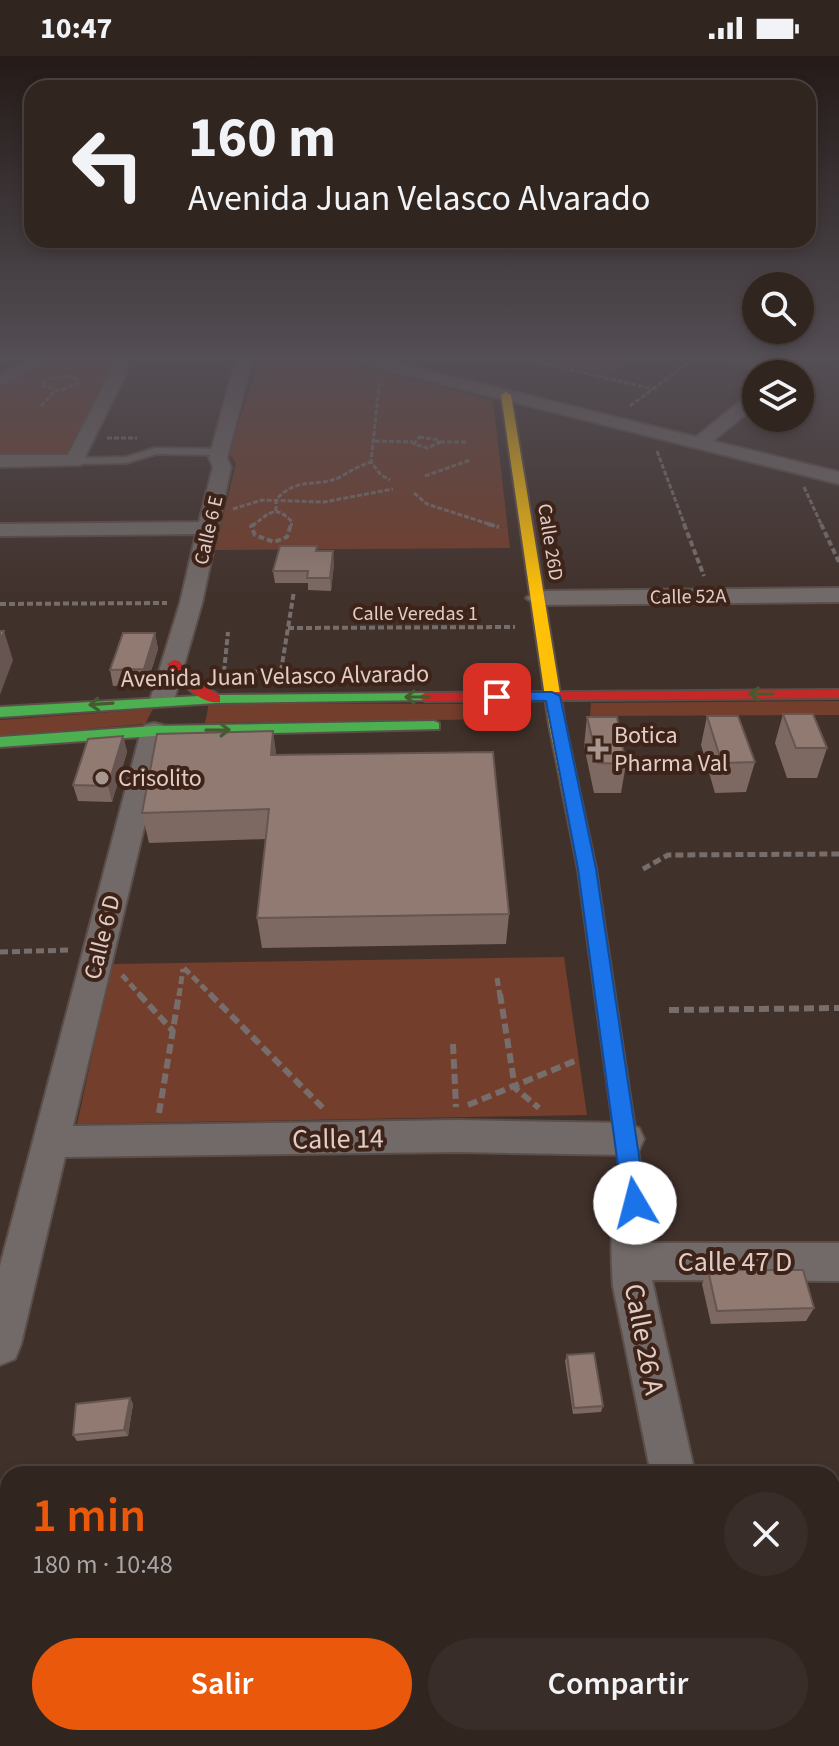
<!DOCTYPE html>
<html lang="es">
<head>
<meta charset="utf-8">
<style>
	body { margin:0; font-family:"Source Sans 3",sans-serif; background:#392d29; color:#f1f3f6; height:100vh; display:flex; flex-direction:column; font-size:30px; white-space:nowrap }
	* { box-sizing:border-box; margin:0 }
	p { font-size:26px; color:#a8a5a5 }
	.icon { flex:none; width:44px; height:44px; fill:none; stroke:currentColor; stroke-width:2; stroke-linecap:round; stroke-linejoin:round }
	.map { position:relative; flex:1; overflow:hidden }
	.details { position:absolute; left:0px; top:1410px; width:840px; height:280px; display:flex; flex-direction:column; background:#312520; border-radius:24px 24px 0 0; box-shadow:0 4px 12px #0003,0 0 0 2px #4c423e }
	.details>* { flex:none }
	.guide { position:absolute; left:24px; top:24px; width:792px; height:168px; border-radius:24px; box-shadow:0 4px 12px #0003,0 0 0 2px #4c423e; background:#312520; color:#f1f3f6; overflow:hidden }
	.buttons { position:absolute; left:742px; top:216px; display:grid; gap:16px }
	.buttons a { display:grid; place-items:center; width:72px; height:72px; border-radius:50%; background:#312520; box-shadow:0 4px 12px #0003,0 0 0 2px #4c423e; font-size:40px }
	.pin { position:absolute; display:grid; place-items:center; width:68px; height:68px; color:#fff; margin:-34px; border-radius:16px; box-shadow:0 4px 12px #0006 }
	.me { position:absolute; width:88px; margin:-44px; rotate:352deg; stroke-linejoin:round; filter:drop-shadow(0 0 6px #0008) }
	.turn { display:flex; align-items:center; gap:28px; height:168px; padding:0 32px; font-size:36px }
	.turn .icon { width:104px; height:104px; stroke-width:2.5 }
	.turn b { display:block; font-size:56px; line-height:68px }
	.round { display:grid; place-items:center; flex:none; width:84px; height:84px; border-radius:42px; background:#392d29 }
	.overview { display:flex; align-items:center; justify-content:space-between; height:136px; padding:0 32px }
	h1 { font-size:48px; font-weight:600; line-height:60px; color:#ea580c }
	.action { display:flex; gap:16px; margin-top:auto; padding:16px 32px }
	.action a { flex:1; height:92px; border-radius:48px; background:#ea580c; color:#fff; font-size:32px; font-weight:600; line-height:92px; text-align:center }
	.action a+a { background:#392d29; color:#f1f3f6 }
	.status { display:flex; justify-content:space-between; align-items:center; height:56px; padding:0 40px; background:#312520; direction:ltr }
	.status svg { height:22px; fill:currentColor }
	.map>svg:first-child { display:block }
</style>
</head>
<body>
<div class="status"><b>10:47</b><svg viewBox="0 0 49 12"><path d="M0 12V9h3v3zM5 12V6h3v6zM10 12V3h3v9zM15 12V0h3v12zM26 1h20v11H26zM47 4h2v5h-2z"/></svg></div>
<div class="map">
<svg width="839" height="1690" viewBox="0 0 839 1690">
	<rect width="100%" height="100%" fill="#41312b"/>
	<g fill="#733e2b">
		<path d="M259 304H334L493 344 510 492 215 494 236 407 229 397Z"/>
		<path d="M547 304H631L608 320Z"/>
		<path d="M55 305H109L116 308 73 401H0V328Z"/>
		<path d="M839 645V659L590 660 591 647Z"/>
		<path d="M209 647 516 648V663L205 667Z"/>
		<path d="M153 653 145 668 0 680V664Z"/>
		<path d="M564 901 587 1059 77 1068 112 908Z"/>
		<rect x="832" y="1501" width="7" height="164"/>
	</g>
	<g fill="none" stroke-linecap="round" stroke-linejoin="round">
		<defs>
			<path id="lane" d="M155 392 220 393 224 396 220 399 156 398 127 407 74 408 70 405 74 402 126 401Z"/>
			<g id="street">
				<path d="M32 304H54L0 329V318Z"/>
				<path d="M109 304H125L129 311 81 409 0 411V399H68L113 311Z"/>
				<path d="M236 304H252L227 402 231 411 202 547 174 644 171 649H153L150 644 180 547 196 478 0 480V468L199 466 213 411 209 402Z"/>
				<path d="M357 304H385L696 381 750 337 756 336V350L713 385 839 416V428L359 307Z"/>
				<path d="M727 304H755L792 314 794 317 771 318Z"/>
				<path d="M839 532V546L537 549 526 542 537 535Z"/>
				<path d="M154 667 163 669 167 675 73 1070 457 1064 626 1067 639 1072 644 1083 639 1094 626 1099 457 1096 65 1101 21 1288 15 1303 0 1309V1210L141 675 145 669Z"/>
				<path d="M635 1130 648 1135 654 1147 652 1187H839V1225L652 1224 695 1418H651L613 1230C611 1200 609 1162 622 1135Z"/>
				<path d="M704 1682H756L758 1690H706Z"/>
			</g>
			<g id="fast">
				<path d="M425 637 432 641 430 644 217 647 0 661V651L217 639Z"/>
				<path d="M434 665 439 667V673L154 680 0 691V681L154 670Z"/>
			</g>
			<path id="slow" d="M506 336 511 339 565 668 596 813 618 960 615 966 608 968 601 966 598 960 578 813 549 668 501 339Z"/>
			<g id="jam">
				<path d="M174 604 179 605 196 625 220 640V646C199 649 179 624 167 608Z"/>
				<path d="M839 634V642L425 645 418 641 425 637Z"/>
				<path d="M608 952 615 954 618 960 646 1147 643 1154 635 1157 627 1154 624 1147 598 960 601 954Z"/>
			</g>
		</defs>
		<use href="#lane" stroke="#5c4e49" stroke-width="4"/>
		<use href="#street" stroke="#5c4e49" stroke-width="4"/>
		<use href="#fast" stroke="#5c4e49" stroke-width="4"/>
		<use href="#slow" stroke="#5c4e49" stroke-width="4"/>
		<use href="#jam" stroke="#5c4e49" stroke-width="4"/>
		<g stroke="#776e6c" stroke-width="3" stroke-dasharray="5 2" stroke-linecap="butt">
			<path d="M529 304 653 333"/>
			<path d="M575 304 598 310"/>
			<path d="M64 305 98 306"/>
			<path d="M66 320 76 323 78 327 59 335 41 329 49 323Z"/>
			<path d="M382 328 379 330 371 406 381 419 390 424"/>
			<path d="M41 350 54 336"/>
			<path d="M630 350 692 304"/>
			<path d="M419 381 439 384V387L427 392 414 388Z"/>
			<path d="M107 382H137"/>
			<path d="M375 385 413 386"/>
			<path d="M440 386H468"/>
			<path d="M657 395 685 470"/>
			<path d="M425 420 470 404"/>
			<path d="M804 431 822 470"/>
			<path d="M414 437 427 448 495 470"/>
			<path d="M233 453 262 444 324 446 393 433"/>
			<path d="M276 455V444C297 419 318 433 342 420 352 414 359 410 371 406"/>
			<path d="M252 470C267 460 274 446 292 466L291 470"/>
		</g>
		<g stroke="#776e6c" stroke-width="4" stroke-dasharray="6 3" stroke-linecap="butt">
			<path d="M255 468 251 470 255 479 274 486 287 481 291 468"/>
			<path d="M488 468 499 471"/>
			<path d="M684 468 704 520"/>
			<path d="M821 468 839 506"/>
			<path d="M0 548 167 547"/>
			<path d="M288 572 515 571"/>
			<path d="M281 615 294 535"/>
			<path d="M224 616 228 576"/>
			<path d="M234 616 304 615"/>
		</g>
		<g stroke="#776e6c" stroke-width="5" stroke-dasharray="8 4" stroke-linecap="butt">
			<path d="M643 813 668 799 839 798"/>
			<path d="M0 896 72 894"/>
			<path d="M184 912 212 940"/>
			<path d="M122 919 141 940"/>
			<path d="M497 922 500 940"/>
			<path d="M179 940 183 913"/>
		</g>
		<g stroke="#776e6c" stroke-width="6" stroke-dasharray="10 5" stroke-linecap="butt">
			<path d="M139 938 173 975"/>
			<path d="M210 938 324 1053"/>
			<path d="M500 938 515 1032 539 1052"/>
			<path d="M669 954 839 952"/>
			<path d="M453 988 456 1051"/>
			<path d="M468 1049 577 1004"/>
			<path d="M159 1057 179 938"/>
		</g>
		<g stroke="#776e6c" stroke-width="8" stroke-dasharray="12 6" stroke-linecap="butt">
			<path d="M0 1654 8 1660"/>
			<path d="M38 1682 49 1690"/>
		</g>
		<use href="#lane" fill="#716a68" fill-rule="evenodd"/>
		<use href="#street" fill="#716a68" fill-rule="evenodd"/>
		<use href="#fast" fill="#4caf50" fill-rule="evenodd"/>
		<use href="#slow" fill="#ffc107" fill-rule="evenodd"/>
		<use href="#jam" fill="#c62828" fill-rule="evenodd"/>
	</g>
	<g fill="#7d6962">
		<path d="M317 490V495L334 507 331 535 308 534V527H275L273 515Z"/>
		<path d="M155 577 158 593 147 628 113 630 110 614Z"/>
		<path d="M783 658 827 692 817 722H787L775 687Z"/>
		<path d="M707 660 755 706 746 736 715 737 701 689Z"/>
		<path d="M587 661 626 708 621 737H594L584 690Z"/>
		<path d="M273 675 276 698 509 858 506 888 262 892 257 862 266 783 149 787 142 757Z"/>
		<path d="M123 680 127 696 112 746 78 745 73 729Z"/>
		<path d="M708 1214 814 1252 806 1265 711 1268 702 1228Z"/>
		<path d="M567 1299 603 1350 601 1356 573 1358 565 1305Z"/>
		<path d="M130 1342 133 1348 128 1380 77 1385 73 1379Z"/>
	</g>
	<g fill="#665550">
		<path d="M333 495 334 507 331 535 330 522Z"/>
		<path d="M4 575 13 604 0 639V585Z"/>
		<path d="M155 577 158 593 147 628 144 613Z"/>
		<path d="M273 675 277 704 271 699Z"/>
		<path d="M123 680 127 696 112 746 108 730Z"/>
		<path d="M130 1342 133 1348 128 1380 124 1374Z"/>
	</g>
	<g fill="#917a72" stroke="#665550" stroke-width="2">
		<path d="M280 490H317L316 495H333L330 522H307L308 515H273Z"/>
		<path d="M0 575H4L0 585Z"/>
		<path d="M123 577H155L144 613 110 614Z"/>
		<path d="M783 658H813L827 692H796Z"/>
		<path d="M707 660H738L755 706 722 707Z"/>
		<path d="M587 661H617L626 708 598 707Z"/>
		<path d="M273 675 271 699 493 696 509 858 257 862 269 753 142 757 157 678Z"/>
		<path d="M123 680 108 730 73 729 88 683Z"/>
		<path d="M708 1214H803L814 1252 717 1255Z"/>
		<path d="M594 1297 603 1350 574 1352 567 1299Z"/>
		<path d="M130 1342 124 1374 73 1379 76 1348Z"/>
		<path d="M0 1516H8V1595L0 1591Z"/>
	</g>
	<defs><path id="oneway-shaft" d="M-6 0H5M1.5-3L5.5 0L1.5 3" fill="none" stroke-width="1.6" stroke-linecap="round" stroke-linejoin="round" transform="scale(2)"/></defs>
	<g stroke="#445b2f">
		<use href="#oneway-shaft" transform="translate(761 638) rotate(180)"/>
		<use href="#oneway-shaft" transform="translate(417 641) rotate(180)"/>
		<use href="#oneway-shaft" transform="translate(101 648) rotate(176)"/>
		<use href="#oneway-shaft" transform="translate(218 674) rotate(-1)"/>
	</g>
	<linearGradient id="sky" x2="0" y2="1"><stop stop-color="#241b18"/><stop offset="0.56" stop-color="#544e55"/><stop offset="1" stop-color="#544e55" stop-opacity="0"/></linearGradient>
	<rect width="839" height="541" fill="url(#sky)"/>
	<path fill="#1a73e8" stroke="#114b97" stroke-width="2" d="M497 636H552L560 640 596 813 646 1147 643 1155 635 1158 626 1155 623 1147 578 813 546 645 492 644 490 641Z"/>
	<g fill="#a89690" stroke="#3e2319" stroke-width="3">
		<path d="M594 681h8v8h8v8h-8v8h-8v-8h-8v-8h8z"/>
		<circle cx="102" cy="722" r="8"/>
	</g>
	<g text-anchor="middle" stroke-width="8" stroke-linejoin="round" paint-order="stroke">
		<g font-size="20" fill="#e0cdc7" stroke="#3e2319">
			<text transform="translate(208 474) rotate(-77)" y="7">Calle 6 E</text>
			<text transform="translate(551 486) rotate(81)" y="7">Calle 26D</text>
			<text transform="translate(688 540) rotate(-1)" y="7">Calle 52A</text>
			<text x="415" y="564">Calle Veredas 1</text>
		</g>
		<g font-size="24" fill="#e0cdc7" stroke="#3e2319">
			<text transform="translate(275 620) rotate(-1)" y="8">Avenida Juan Velasco Alvarado</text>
			<text transform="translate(102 881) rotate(-76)" y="8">Calle 6 D</text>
		</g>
		<g font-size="24" fill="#e0cdc7" stroke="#3e2319" text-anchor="start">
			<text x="614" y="687">Botica<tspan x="614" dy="28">Pharma Val</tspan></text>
			<text x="118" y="730">Crisolito</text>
		</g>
		<g font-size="28" fill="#e0cdc7" stroke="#3e2319">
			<text transform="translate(338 1082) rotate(-1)" y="10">Calle 14</text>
			<text x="735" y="1215">Calle 47 D</text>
			<text transform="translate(645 1283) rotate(79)" y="10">Calle 26 A</text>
		</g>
	</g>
</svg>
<div class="buttons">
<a><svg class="icon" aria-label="search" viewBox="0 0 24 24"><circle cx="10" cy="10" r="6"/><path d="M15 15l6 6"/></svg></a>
<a><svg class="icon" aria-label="layers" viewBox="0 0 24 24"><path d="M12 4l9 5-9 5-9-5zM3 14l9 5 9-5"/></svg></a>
</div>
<div class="pin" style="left:497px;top:641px;background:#d93025"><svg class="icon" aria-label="arrive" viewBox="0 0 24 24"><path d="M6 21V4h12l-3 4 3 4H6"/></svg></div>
<svg class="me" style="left:635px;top:1147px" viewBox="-20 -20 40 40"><circle r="19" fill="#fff"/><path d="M0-13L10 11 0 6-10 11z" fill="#1a73e8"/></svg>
<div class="guide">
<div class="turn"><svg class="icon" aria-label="left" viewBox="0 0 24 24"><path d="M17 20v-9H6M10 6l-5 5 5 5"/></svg><div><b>160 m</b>Avenida Juan Velasco Alvarado</div></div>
</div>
<section class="details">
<div class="overview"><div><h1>1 min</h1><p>180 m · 10:48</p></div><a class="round"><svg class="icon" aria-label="close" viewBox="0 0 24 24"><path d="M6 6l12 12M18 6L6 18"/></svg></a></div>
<div class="action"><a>Salir</a><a>Compartir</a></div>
</section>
</div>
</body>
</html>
